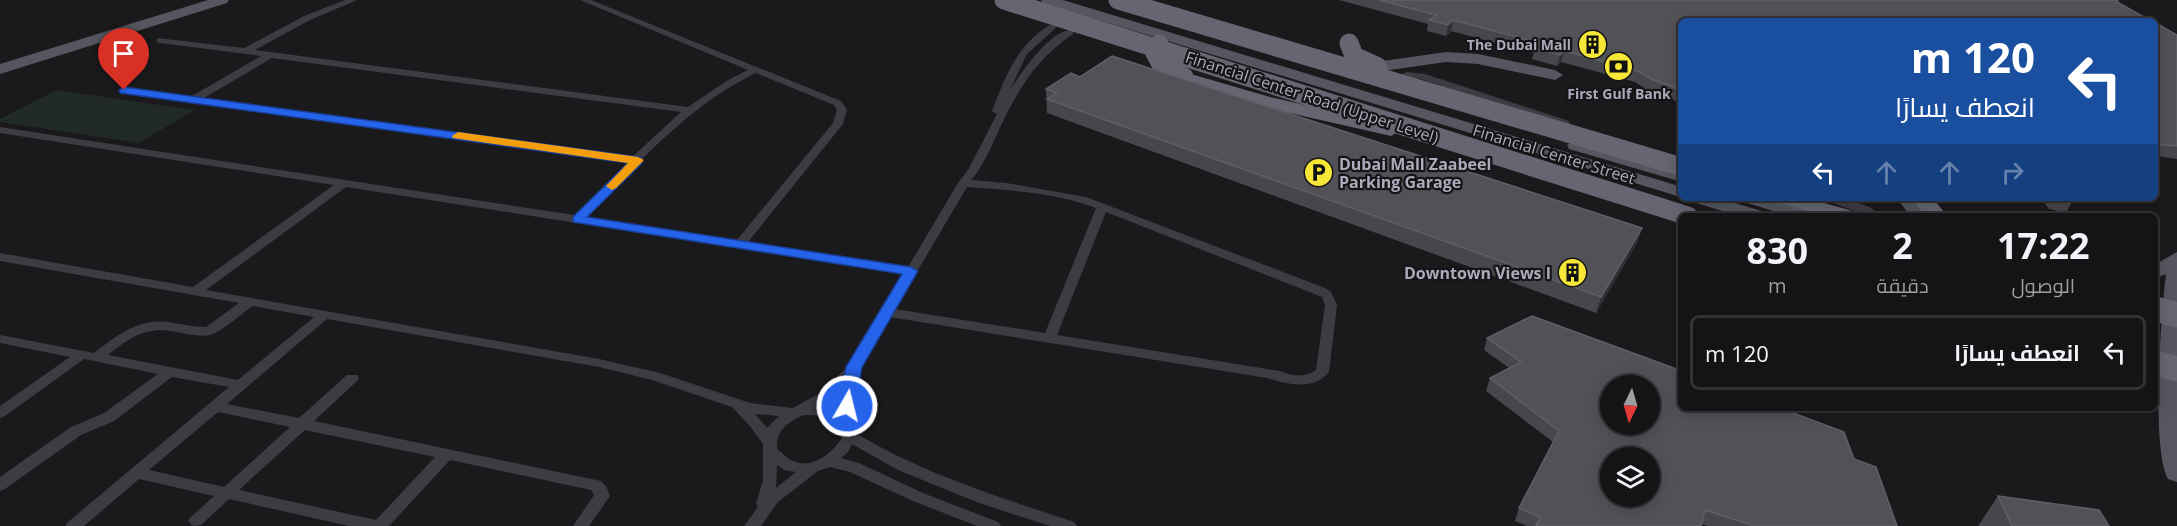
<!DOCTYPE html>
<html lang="ar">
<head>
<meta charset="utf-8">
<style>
	body { margin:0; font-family:"Open Sans",Cairo,sans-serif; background:#212022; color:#f1f3f6; direction:rtl; height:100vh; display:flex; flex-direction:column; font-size:22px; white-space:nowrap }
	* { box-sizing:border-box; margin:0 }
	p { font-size:20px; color:#9d9ea0 }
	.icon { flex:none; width:33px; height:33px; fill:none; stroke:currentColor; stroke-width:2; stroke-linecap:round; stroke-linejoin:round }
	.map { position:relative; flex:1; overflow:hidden; direction:ltr }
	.details { position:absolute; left:1678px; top:213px; width:480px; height:198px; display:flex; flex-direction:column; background:#141315; border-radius:9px; box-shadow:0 3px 15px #0003,0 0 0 2px #333234; direction:rtl }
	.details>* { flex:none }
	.top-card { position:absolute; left:1678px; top:18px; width:480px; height:183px; border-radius:9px; box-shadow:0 3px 15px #0003,0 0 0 2px #333234; direction:rtl; background:#1a4fa0; color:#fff; overflow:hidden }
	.needle { width:39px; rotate:185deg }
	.buttons { position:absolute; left:1600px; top:375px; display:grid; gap:12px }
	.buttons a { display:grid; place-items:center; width:60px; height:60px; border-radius:50%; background:#141315; box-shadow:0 3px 15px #0003,0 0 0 2px #333234; font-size:30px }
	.pin { position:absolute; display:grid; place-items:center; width:51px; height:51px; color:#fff; margin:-62px -26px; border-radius:50% 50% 50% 0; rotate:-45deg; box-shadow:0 0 6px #0007 }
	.pin .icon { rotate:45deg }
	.me { position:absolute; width:66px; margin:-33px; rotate:8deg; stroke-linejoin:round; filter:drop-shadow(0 0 4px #0008) }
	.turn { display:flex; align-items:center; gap:21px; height:126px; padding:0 24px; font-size:27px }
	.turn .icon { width:78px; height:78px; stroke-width:2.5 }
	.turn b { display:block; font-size:42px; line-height:51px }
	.lanes { display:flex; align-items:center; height:57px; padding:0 24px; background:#0003; justify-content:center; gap:30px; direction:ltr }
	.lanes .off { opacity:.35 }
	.eta { display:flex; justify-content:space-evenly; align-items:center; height:102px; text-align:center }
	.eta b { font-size:36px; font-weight:700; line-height:42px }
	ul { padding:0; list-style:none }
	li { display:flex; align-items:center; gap:18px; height:75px; margin:0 12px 9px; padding:0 12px; border:3px solid #333234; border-radius:9px }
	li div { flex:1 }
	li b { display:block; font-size:22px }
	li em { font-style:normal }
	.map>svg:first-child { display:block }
</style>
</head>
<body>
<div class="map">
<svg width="2177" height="526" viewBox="0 0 2177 526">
	<rect width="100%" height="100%" fill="#1a191c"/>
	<path fill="#212a24" d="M57 90 195 110 139 143 0 122V119Z"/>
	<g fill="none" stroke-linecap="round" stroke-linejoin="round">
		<g fill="#3d3c43" fill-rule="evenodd">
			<path d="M345 0H357L310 20 255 50 688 107 728 80 748 70 580 0H591L841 101 847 110 843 124 748 242 908 267 958 183 968 170 997 114 992 111C1004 81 1014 51 1041 31 1046 27 1050 24 1057 24L1058 26 1027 54 1010 90C1021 73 1051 28 1073 30V34C1035 60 1017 91 998 132 990 149 983 167 971 180L1006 183 1086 197 1325 288 1331 292 1337 305 1329 372C1314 391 1287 384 1267 378L890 317C873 347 848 379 854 416 855 422 857 428 857 434 926 475 999 497 1074 522L1077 526H1050L979 503 898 470 852 444 848 452 841 458 859 463 923 493 998 522 1001 526H977L913 501 850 472 830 467 818 471 778 502 761 526H744L758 507 756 504 763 480V444L749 425 732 407 652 380 599 367 327 319 227 404 299 418 347 375H357L359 378 357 381 314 421 601 481 606 486 610 496 589 526H573L594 495 591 490 450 460 389 526H349L229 499 201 525 193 526 188 521 191 517 214 496 139 479 84 526H65L68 522 229 387 172 377 114 421 81 435 5 489 0 491V477L71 427 104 413 158 374 84 359 5 416 0 418V406L70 357 0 343V335L94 353C116 336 138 318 168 322 181 324 193 327 206 327L239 303 0 261V253L193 287 334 185 0 133V127L574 215 628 162 193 103 124 93 119 90 124 87 192 96 261 56 160 43 157 42V38L244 48 304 16ZM272 58 681 112 633 156 204 98ZM756 73 834 105 837 110 833 123 737 240 585 217 638 163 642 162 643 158C678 124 712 94 756 73ZM346 187 904 274 845 369 820 393 793 408 750 403 660 373 599 359 206 290ZM967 187C1010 190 1056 193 1096 208L1045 333 895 309ZM1106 212 1322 297 1325 305 1316 370C1304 378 1292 376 1280 371L1057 335ZM253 306 314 317 238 380 108 355C131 337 146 326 177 332 187 334 199 337 210 335 222 332 242 313 253 306ZM842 389 840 408 821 406ZM218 412 290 427 224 487 149 470ZM755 414 779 416 767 428ZM804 415 832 416 841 421 844 434C835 451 814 470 793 461 787 459 782 452 777 449 776 429 788 422 804 415ZM305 430 435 457 376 520 239 490ZM777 465 784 470 796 472 776 488Z"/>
			<path d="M1407 72 1425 74 1569 121 1570 123 1569 125H1561L1421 79 1408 78 1402 80 1400 87H1394V77Z"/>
			<path d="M1823 198C1843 198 1866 201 1881 216 1863 216 1843 206 1825 200Z"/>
		</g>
		<g fill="#565660" fill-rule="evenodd">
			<path d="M208 0H229L227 3 0 74V64Z"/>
			<path d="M1041 0H1063L1682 187 1684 198 1043 3Z"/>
			<path d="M1446 52 1478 54 1555 70 1563 75 1555 80 1478 64 1446 62 1362 74 1354 69 1362 64Z"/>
			<path d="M1575 140 1682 171V182L1569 149 1567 145Z"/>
			<path d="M1690 198H1718L1765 212 1767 216H1739L1693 202Z"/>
			<path d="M1741 198H1769L1817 212 1819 216H1790L1744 202Z"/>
			<path d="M1897 198H1915L1928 216H1910Z"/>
			<path d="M2177 252V482L2168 479C2151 448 2161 314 2166 274L2156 278V264Z"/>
		</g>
		<g fill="#666672" fill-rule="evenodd">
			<path d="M1184 72 1270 97 1398 126 1401 130 1391 136 1259 106 1178 81 1175 77Z"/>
			<path d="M1774 198H1806L1853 211 1856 216H1822L1777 202Z"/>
			<path d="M1917 198H1933L1947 216H1925L1915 202Z"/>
		</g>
		<g stroke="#666672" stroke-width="19">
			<path d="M1004 0 1688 216"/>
			<path d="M1118 0 1682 167"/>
			<path d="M1349 43 1354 56 1378 67"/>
			<path d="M1159 44 1155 53 1162 66 1184 77"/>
		</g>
		<g stroke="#666672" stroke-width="25">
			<path d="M2156 309 2177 315"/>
			<path d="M2156 363 2177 369"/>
		</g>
	</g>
	<g fill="#47464b">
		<path d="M1339 0H2119L2117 2 1682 21V102L1676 101 1650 92 1635 82 1561 62 1557 66 1532 59 1534 53 1451 31 1446 36 1427 31 1428 24Z"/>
		<path d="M2156 23 2177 35V159L2156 156Z"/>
		<path d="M1080 77 1642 228 1637 243 1596 313 1047 113 1046 89Z"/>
		<path d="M2041 198H2074L2066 213 2049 209Z"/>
		<path d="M1487 338 1854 459 1897 526H1708L1701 524V526H1527L1515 521 1519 508 1553 442 1486 391 1490 378 1509 368 1484 350Z"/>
		<path d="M1998 496 2109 526H1978Z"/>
	</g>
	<g fill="#302f33">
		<path d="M1453 20 1451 31 1446 36 1448 25Z"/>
		<path d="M1564 51 1561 62 1557 66 1560 55Z"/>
		<path d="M1642 228 1637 243 1596 313 1601 297Z"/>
	</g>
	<g fill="#515157" stroke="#5f5f67" stroke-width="1.5" fill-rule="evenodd">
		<path d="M1379 0H2118L2117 2 2151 21H1682V90L1653 80 1638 71 1564 51 1560 55 1535 49 1539 43 1453 20 1448 25 1429 20 1436 15Z"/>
		<path d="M2156 23 2177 35V146L2156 144Z"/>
		<path d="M1112 56 1642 228 1601 297 1047 99 1057 93 1046 89 1071 73 1080 77Z"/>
		<path d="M2061 198H2074L2073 201Z"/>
		<path d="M1532 316 1682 371V408H1780L1844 432 1854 459 1876 467 1897 526H1755L1705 510 1701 526H1536L1540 517 1519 508 1559 431 1490 378 1521 362 1487 338ZM1611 386H1650V424H1611ZM1611 458H1650V496H1611Z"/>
		<path d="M1998 496 2099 510 2109 526H2012Z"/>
	</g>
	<path fill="#2563eb" stroke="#184099" stroke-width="1.5" d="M124 87 638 157 642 158V163L587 217 911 267 918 271 862 367 855 406 847 412 839 406 846 367 902 274 573 222V217L628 163 120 93 119 90Z"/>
	<path fill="#f59e0b" d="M458 132 638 157 644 160 616 188 612 190 606 186 628 163 453 138 452 136Z"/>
	<defs>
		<symbol id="building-disc" viewBox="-11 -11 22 22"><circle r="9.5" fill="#f7e736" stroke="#151417"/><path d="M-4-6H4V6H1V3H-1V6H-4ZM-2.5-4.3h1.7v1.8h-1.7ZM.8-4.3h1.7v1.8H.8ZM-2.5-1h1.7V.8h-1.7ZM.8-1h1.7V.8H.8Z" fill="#111"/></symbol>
		<symbol id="bank-disc" viewBox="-11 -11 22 22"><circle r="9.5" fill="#f7e736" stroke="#151417"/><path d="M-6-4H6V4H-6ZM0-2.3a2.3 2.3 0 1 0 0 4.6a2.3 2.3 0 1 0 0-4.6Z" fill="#111"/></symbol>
		<symbol id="parking-disc" viewBox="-11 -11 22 22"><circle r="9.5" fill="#f7e736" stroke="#151417"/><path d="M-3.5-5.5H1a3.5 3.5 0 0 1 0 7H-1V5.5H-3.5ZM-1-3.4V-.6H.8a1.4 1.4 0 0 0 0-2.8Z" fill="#111"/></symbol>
	</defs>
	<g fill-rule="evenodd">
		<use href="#building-disc" x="1576" y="28" width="33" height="33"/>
		<use href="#bank-disc" x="1602" y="50" width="33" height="33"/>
		<use href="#parking-disc" x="1302" y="156" width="33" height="33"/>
		<use href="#building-disc" x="1556" y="256" width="33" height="33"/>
	</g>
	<g text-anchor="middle" stroke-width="4.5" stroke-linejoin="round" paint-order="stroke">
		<g font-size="14" font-weight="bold" fill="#abacbb" stroke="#151417" text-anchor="end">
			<text x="1571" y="50">The Dubai Mall</text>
			<text x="1619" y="99" text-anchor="middle">First Gulf Bank</text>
		</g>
		<g font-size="16" fill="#abacbb" stroke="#151417">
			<text transform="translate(1312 97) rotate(18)" y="6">Financial Center Road (Upper Level)</text>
			<text transform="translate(1554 154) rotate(17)" y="6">Financial Center Street</text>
		</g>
		<g font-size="16" font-weight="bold" fill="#abacbb" stroke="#151417" text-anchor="start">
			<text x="1339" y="170">Dubai Mall Zaabeel<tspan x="1339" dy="18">Parking Garage</tspan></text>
			<text x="1551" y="279" text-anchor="end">Downtown Views I</text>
		</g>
	</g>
</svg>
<div class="buttons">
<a><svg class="needle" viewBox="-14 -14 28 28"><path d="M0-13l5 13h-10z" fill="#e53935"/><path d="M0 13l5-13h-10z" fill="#9d9ea0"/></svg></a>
<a><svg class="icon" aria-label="layers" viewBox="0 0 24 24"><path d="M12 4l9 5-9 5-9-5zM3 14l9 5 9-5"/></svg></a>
</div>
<div class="pin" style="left:124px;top:90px;background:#d93025"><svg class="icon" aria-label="arrive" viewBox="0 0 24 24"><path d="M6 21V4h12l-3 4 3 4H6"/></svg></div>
<svg class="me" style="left:847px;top:406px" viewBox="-20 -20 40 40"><circle r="17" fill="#2563eb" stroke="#fff" stroke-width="3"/><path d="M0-11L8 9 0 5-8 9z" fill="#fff"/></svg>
<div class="top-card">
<div class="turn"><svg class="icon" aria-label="left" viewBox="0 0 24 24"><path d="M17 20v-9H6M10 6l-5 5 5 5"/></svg><div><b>120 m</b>انعطف يسارًا</div></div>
<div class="lanes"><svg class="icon" aria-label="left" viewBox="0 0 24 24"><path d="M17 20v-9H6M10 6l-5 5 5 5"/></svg><svg class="icon off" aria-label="ahead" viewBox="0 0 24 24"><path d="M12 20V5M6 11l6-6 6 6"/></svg><svg class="icon off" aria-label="ahead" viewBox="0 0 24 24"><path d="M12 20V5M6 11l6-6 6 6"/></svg><svg class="icon off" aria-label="right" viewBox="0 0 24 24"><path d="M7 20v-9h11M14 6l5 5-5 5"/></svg></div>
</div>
<section class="details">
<div class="eta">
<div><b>17:22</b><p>الوصول</p></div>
<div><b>2</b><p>دقيقة</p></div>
<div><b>830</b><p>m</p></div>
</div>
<ul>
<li><svg class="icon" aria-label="left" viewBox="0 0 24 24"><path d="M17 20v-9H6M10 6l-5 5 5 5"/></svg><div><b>انعطف يسارًا</b></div><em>120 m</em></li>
</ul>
</section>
</div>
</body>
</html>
